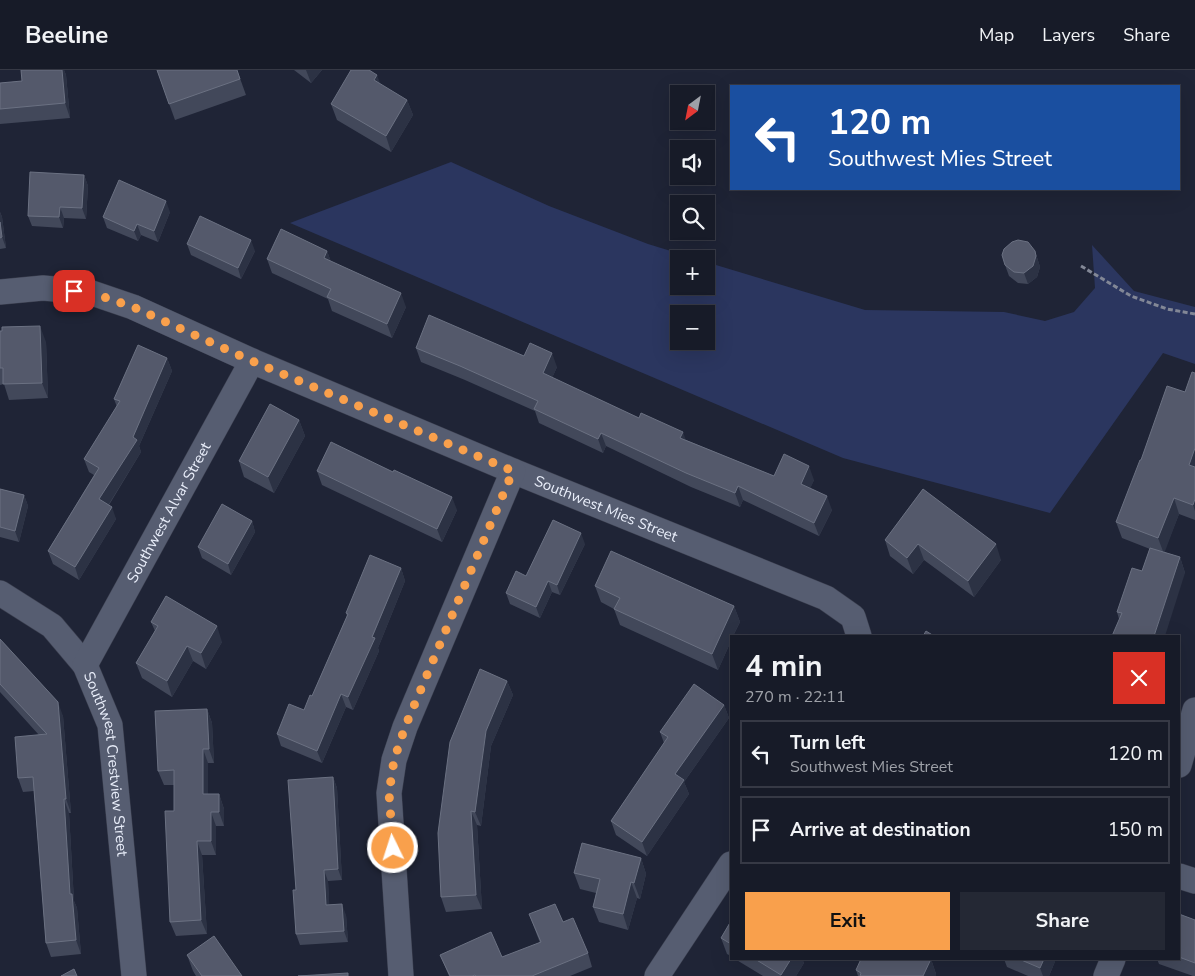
<!DOCTYPE html>
<html lang="en">
<head>
<meta charset="utf-8">
<style>
	body { margin:0; font-family:"Nunito Sans",sans-serif; background:#242834; color:#f1f3f6; height:100vh; display:flex; flex-direction:column; font-size:19px; white-space:nowrap }
	* { box-sizing:border-box; margin:0 }
	p { font-size:16px; color:#9ea1a8 }
	.icon { flex:none; width:28px; height:28px; fill:none; stroke:currentColor; stroke-width:2; stroke-linecap:round; stroke-linejoin:round }
	.map { position:relative; flex:1; overflow:hidden }
	.side { position:absolute; left:730px; top:565px; width:450px; height:325px; display:flex; flex-direction:column; background:#171b28; border-radius:0px; box-shadow:0 5px 20px #0002,0 0 0 1px #363945 }
	.side>* { flex:none }
	.guide { position:absolute; left:730px; top:15px; width:450px; height:105px; border-radius:0px; box-shadow:0 5px 20px #0002,0 0 0 1px #363945; background:#1a4fa0; color:#fff; overflow:hidden }
	.needle { width:32px; rotate:212deg }
	.tools { position:absolute; left:670px; top:15px; display:grid; gap:10px }
	.tools a { display:grid; place-items:center; width:45px; height:45px; border-radius:0px; background:#171b28; box-shadow:0 5px 20px #0002,0 0 0 1px #363945; font-size:25px }
	.pin { position:absolute; display:grid; place-items:center; width:42px; height:42px; color:#fff; margin:-21px; border-radius:10px; box-shadow:0 2px 8px #0006 }
	.me { position:absolute; width:55px; margin:-28px; rotate:356deg; stroke-linejoin:round; filter:drop-shadow(0 0 4px #0008) }
	.turn { display:flex; align-items:center; gap:18px; height:105px; padding:0 15px; font-size:22px }
	.turn .icon { width:65px; height:65px; stroke-width:2.5 }
	.turn b { display:block; font-size:35px; line-height:42px }
	.round { display:grid; place-items:center; flex:none; width:52px; height:52px; border-radius:0px; background:#242834 }
	.overview { display:flex; align-items:center; justify-content:space-between; height:85px; padding:0 15px }
	h1 { font-size:30px; font-weight:700; line-height:38px }
	.action { display:flex; gap:10px; margin-top:auto; padding:10px 15px }
	.action a { flex:1; height:58px; border-radius:0px; background:#f9a04c; color:#111; font-size:20px; font-weight:700; line-height:58px; text-align:center }
	.action a+a { background:#242834; color:#f1f3f6 }
	ul { padding:0; list-style:none }
	li { display:flex; align-items:center; gap:15px; height:68px; margin:0 10px 8px; padding:0 5px; border:2px solid #363945; border-radius:0px }
	li div { flex:1 }
	li b { display:block; font-size:19px }
	li em { font-style:normal }
	header { display:flex; align-items:center; gap:30px; box-sizing:border-box; height:70px; padding:0 25px; background:#171b28; border-bottom:1px solid #363945 }
	header strong { font-size:24px }
	nav { display:flex; gap:28px; margin-inline-start:auto; font-size:18px }
	.map>svg:first-child { display:block }
</style>
</head>
<body>
<header>
<strong>Beeline</strong>
<nav><a>Map</a><a>Layers</a><a>Share</a></nav>
</header>
<div class="map">
<svg width="1195" height="906" viewBox="0 0 1195 906">
	<rect width="100%" height="100%" fill="#1f2436"/>
	<path fill="#2b365f" fill-rule="evenodd" d="M451 92 549 136 648 174 697 189H679V216H706V192L865 240 1004 242 1045 251 1074 242 1095 218 1092 175 1134 221 1195 237V294L1163 283 1050 443 843 388 290 153ZM679 244H706V271H679Z"/>
	<g fill="none" stroke-linecap="round" stroke-linejoin="round">
		<defs>
			<g id="minor">
				<path id="s1" d="M0 222 43 218 89 222 133 237 252 291 513 401 826 528 853 547 859 566"/>
				<path id="s2" d="M0 523 52 556 85 595 110 655 134 906"/>
				<path id="s3" d="M85 595 252 291"/>
				<path d="M1179 695 1195 640"/>
				<path d="M1179 806 1195 811"/>
				<path d="M401 906 389 723 394 690 405 657 513 401"/>
				<path d="M657 906 731 794"/>
				<path d="M1106 906 1113 889"/>
			</g>
		</defs>
		<use href="#minor" stroke="#3a3e4e" stroke-width="26"/>
		<path stroke="#828796" stroke-width="3" stroke-dasharray="5 2.5" stroke-linecap="butt" d="M1081 196 1131 226 1167 239 1195 244"/>
		<use href="#minor" stroke="#565d71" stroke-width="25"/>
	</g>
	<g fill="#42485a">
		<path d="M21 0H64L66 5 70 48 0 54V13L22 11Z"/>
		<path d="M157 0H237L246 25 175 50Z"/>
		<path d="M294 0H322L311 13Z"/>
		<path d="M407 30 413 45 391 82 337 50 331 34Z"/>
		<path d="M84 105 88 116 86 149 64 148 63 158 32 156 28 146Z"/>
		<path d="M0 142 2 147 6 178 0 179Z"/>
		<path d="M170 142 158 172 141 165 138 171 107 158 103 147Z"/>
		<path d="M187 174 255 181 241 209 191 185Z"/>
		<path d="M327 181 331 192 406 237 392 268 332 241 328 229 272 203 267 189Z"/>
		<path d="M1035 181 1040 197 1037 207 1028 214 1018 213 1009 206 1005 195Z"/>
		<path d="M0 261 46 272 48 328 9 330 4 314 0 315Z"/>
		<path d="M416 278 524 286 557 297 552 308 686 370 774 406 814 410 810 418 832 440 819 466 743 430 740 437 691 417 606 376 603 383 539 353 535 341 465 310 421 292Z"/>
		<path d="M167 288 172 301 139 376 141 382 109 435 116 449 79 510 53 494 48 481 94 405 89 402 84 389 117 337 114 329Z"/>
		<path d="M1195 303V450L1179 444 1164 482 1180 487 1185 503 1119 549 1117 542 1142 501 1150 479 1122 468 1116 452Z"/>
		<path d="M299 350 305 366 274 423 244 407 239 391Z"/>
		<path d="M317 401 457 440 442 472 322 415Z"/>
		<path d="M0 419 24 425 28 436 19 472 0 467Z"/>
		<path d="M923 419 1001 490 974 527 924 490 913 504 890 486 885 470Z"/>
		<path d="M252 451 255 462 231 505 202 488 198 477Z"/>
		<path d="M585 474 560 525 552 522 540 548 510 534 506 523 526 506Z"/>
		<path d="M401 498 405 511 378 578 379 581 353 640 346 637 322 693 281 676 277 664 304 640 312 626 347 546 346 543Z"/>
		<path d="M595 516 734 536 740 552 733 566H731V571L718 600 620 555 614 539 601 532Z"/>
		<path d="M151 552 222 572 206 599 193 591 172 627 142 608 136 593 155 561Z"/>
		<path d="M0 569 63 646 71 743H69L74 831 77 838 81 884 51 887 46 873 34 721 23 722 18 708 39 665 0 622Z"/>
		<path d="M507 611 513 625 491 676 481 756 477 755 482 839 446 842 441 827Z"/>
		<path d="M724 635 729 648 684 712 689 724 647 786 616 765 611 751 664 673 660 662Z"/>
		<path d="M207 639 212 653 214 693H208V724H219L224 739V756H216V785H202L207 864 176 866 170 852 174 741V715H164L158 701Z"/>
		<path d="M333 707 337 718 342 810 328 811 329 835 346 845 348 872 300 875 296 864V820Z"/>
		<path d="M641 788 646 804 640 829 637 828 628 860 599 852 593 837 596 823 580 819 574 803Z"/>
		<path d="M529 844 563 852 588 883 592 897 570 906H449L440 885 502 887 540 873Z"/>
		<path d="M1179 844 1195 850V906H1193L1159 894 1157 889H1179Z"/>
		<path d="M731 851V886L727 884 721 868Z"/>
		<path d="M187 885 242 906H196L193 901Z"/>
		<path d="M735 889H802L804 893 796 906H763Z"/>
		<path d="M931 889 936 904V906H858L856 900Z"/>
		<path d="M1004 889H1056L1049 906H1028L1007 897Z"/>
	</g>
	<g fill="#2c3244">
		<path d="M62 0H64L66 5 70 48 65 33Z"/>
		<path d="M306 0H322L311 13Z"/>
		<path d="M377 5 383 21 374 10Z"/>
		<path d="M407 30 413 45 391 82 386 66Z"/>
		<path d="M84 105 88 116 86 149 82 138Z"/>
		<path d="M166 131 170 142 158 172 154 161Z"/>
		<path d="M60 137 64 148 63 158 59 147Z"/>
		<path d="M0 142 2 147 6 178 2 167 0 152Z"/>
		<path d="M137 154 141 165 138 171 134 161Z"/>
		<path d="M251 170 255 181 241 209 238 198Z"/>
		<path d="M327 181 332 195 324 188Z"/>
		<path d="M1035 181 1040 197 1037 207 1028 214 1024 203Z"/>
		<path d="M401 223 406 237 392 268 387 254Z"/>
		<path d="M40 256 46 272 48 328 42 313Z"/>
		<path d="M552 283 557 297 548 317 543 303Z"/>
		<path d="M167 288 172 301 139 376 141 382 104 442 99 429 133 367Z"/>
		<path d="M299 350 305 366 274 423 268 407Z"/>
		<path d="M683 362 688 376 680 368Z"/>
		<path d="M601 363 606 376 603 383 598 369Z"/>
		<path d="M1195 378V411L1189 395Z"/>
		<path d="M809 396 814 410 806 428 801 414Z"/>
		<path d="M738 416 743 430 740 437 735 423Z"/>
		<path d="M24 425 28 436 19 472 15 461Z"/>
		<path d="M827 426 832 440 819 466 814 453Z"/>
		<path d="M452 427 457 440 442 472 437 459Z"/>
		<path d="M1174 428 1179 444 1164 484 1158 468Z"/>
		<path d="M1195 429V441L1193 435Z"/>
		<path d="M112 437 116 449 79 510 75 497Z"/>
		<path d="M252 451 255 462 231 505 228 494Z"/>
		<path d="M581 463 585 474 560 525 557 515Z"/>
		<path d="M918 474 924 490 913 504 907 488Z"/>
		<path d="M996 474 1001 490 974 527 968 511Z"/>
		<path d="M1180 487 1185 503 1165 566H1154Z"/>
		<path d="M401 498 405 511 378 578 379 581 353 640 348 627Z"/>
		<path d="M548 511 552 522 540 548 536 537Z"/>
		<path d="M734 536 740 552 733 566H731V571L718 600 712 584Z"/>
		<path d="M217 556 222 572 206 599 201 583Z"/>
		<path d="M187 576 193 591 172 627 167 611Z"/>
		<path d="M507 611 513 625 491 676 481 756 475 742 486 661Z"/>
		<path d="M341 624 346 637 322 693 317 681Z"/>
		<path d="M58 632 63 646 71 743 66 729Z"/>
		<path d="M724 635 729 648 684 712 689 724 647 786 642 772 675 704Z"/>
		<path d="M207 639 212 653 214 693 209 679Z"/>
		<path d="M203 679 208 693V739L203 724Z"/>
		<path d="M333 707 337 718 342 810 338 799Z"/>
		<path d="M219 724 224 739V756L219 742Z"/>
		<path d="M64 729 69 743 74 831 77 838 81 884 76 870 70 824Z"/>
		<path d="M471 741 477 755 482 839 476 825Z"/>
		<path d="M211 742 216 756V785L211 771Z"/>
		<path d="M197 771 202 785 207 864 201 850Z"/>
		<path d="M641 788 646 804 640 829 634 813Z"/>
		<path d="M324 800 328 811 330 846 326 835Z"/>
		<path d="M631 812 637 828 628 860 623 844Z"/>
		<path d="M342 834 346 845 348 872 344 861Z"/>
		<path d="M791 889H802L804 893 796 906H781V905Z"/>
		<path d="M931 889 936 904V906H923Z"/>
		<path d="M1044 889H1056L1049 906H1043L1040 898Z"/>
	</g>
	<g fill="#54596b" stroke="#6b7182">
		<path d="M21 0H62L65 33 0 39V13L22 11Z"/>
		<path d="M157 0H237L240 9 169 34Z"/>
		<path d="M351 0H369L377 5 374 10 407 30 386 66 331 34Z"/>
		<path d="M30 102 84 105 82 138 60 137 59 147 28 146Z"/>
		<path d="M119 110 166 131 154 161 137 154 134 161 103 147Z"/>
		<path d="M200 146 251 170 238 198 187 174Z"/>
		<path d="M0 152 2 167 0 168Z"/>
		<path d="M281 159 327 181 324 188 401 223 387 254 327 227 331 219 267 189Z"/>
		<path d="M1018 170 1028 172 1035 181 1036 186 1033 196 1024 203 1014 202 1005 195 1002 185 1004 179 1012 172Z"/>
		<path d="M429 245 524 286 530 273 552 283 543 303 639 348 641 343 683 362 680 368 774 406 784 384 809 396 801 414 827 426 814 453 738 416 735 423 686 403 601 363 598 369 534 339 538 331 460 296 416 278Z"/>
		<path d="M40 256 42 313 3 314V298H0V261H2V257Z"/>
		<path d="M138 275 167 288 133 367 137 370 99 429 112 437 75 497 48 481 99 398 84 389 120 331 114 329Z"/>
		<path d="M1192 302 1195 303V378L1189 395 1195 397V429L1193 435 1174 428 1158 468 1116 452 1140 390H1141L1167 316 1185 322Z"/>
		<path d="M270 334 299 350 268 407 239 391Z"/>
		<path d="M331 372 393 402 394 400 452 427 437 459 317 401Z"/>
		<path d="M0 419 24 425 15 461 0 457Z"/>
		<path d="M923 419 996 474 968 511 918 474 907 488 885 470Z"/>
		<path d="M222 434 252 451 228 494 198 477Z"/>
		<path d="M553 450 581 463 557 515 548 511 536 537 506 523 516 501 526 506Z"/>
		<path d="M1150 478 1180 487 1154 566H1112L1122 543 1117 542 1132 498 1142 501Z"/>
		<path d="M611 481 734 536 712 584 614 539 620 528 595 516Z"/>
		<path d="M370 485 401 498 372 567 375 568 348 627 341 624 317 681 277 664 289 634 304 640 310 625 312 626 348 544 346 543Z"/>
		<path d="M166 526 217 556 201 583 187 576 167 611 136 593 158 556 151 552Z"/>
		<path d="M926 561 934 566H923Z"/>
		<path d="M0 569 58 632 66 729H64L70 824H72L76 870 46 873 33 707 18 708 15 667 47 664 0 614Z"/>
		<path d="M480 599 507 611 486 661 475 742 471 741 476 825 441 827 438 763 450 672Z"/>
		<path d="M694 614 724 635 675 704 684 710 642 772 611 751 668 667 660 662Z"/>
		<path d="M207 639 209 679H203V724H219V742H211V771H197L201 850 170 852 165 741H174V700L158 701 155 641Z"/>
		<path d="M333 707 338 799 324 800 326 835 342 834 344 861 296 864 293 820H296L288 710Z"/>
		<path d="M582 773 641 788 634 813 631 812 623 844 593 837 600 809 574 803Z"/>
		<path d="M555 834 563 852 573 848 588 883 532 906H476L475 905 472 906H450L440 885 491 862 502 887 541 872 529 844Z"/>
		<path d="M1179 844 1195 850V893L1179 887Z"/>
		<path d="M731 851V874L721 868Z"/>
		<path d="M214 866 242 906H202L187 885Z"/>
		<path d="M755 889H791L781 905Z"/>
		<path d="M861 889H931L923 906H860L861 903 856 900Z"/>
		<path d="M1019 889H1044L1040 898Z"/>
		<path d="M74 899 77 906H61Z"/>
		<path d="M348 903V906H298Z"/>
	</g>
	<g fill="none" stroke-linecap="round" stroke-linejoin="round">
		<path stroke="#f9a04c" stroke-width="9" stroke-dasharray="0 16.2" d="M74 221 89 222 133 237 252 291 513 401 405 657 394 690 389 723 393 778"/>
	</g>
	<g text-anchor="middle" stroke-width="4.5" stroke-linejoin="round" paint-order="stroke">
		<g font-size="15" fill="#e9eefa" stroke="#1f2436">
			<text dy="5" stroke="none"><textPath href="#s1" startOffset="650">Southwest Mies Street</textPath></text>
			<text dy="5" stroke="none"><textPath href="#s3" startOffset="174">Southwest Alvar Street</textPath></text>
			<text dy="5" stroke="none"><textPath href="#s2" startOffset="215">Southwest Crestview Street</textPath></text>
		</g>
	</g>
</svg>
<div class="tools">
<a><svg class="needle" viewBox="-14 -14 28 28"><path d="M0-13l5 13h-10z" fill="#e53935"/><path d="M0 13l5-13h-10z" fill="#9ea1a8"/></svg></a>
<a><svg class="icon" aria-label="sound" viewBox="0 0 24 24"><path d="M4 9h4l5-4v14l-5-4H4zM17 9q2 3 0 6"/></svg></a>
<a><svg class="icon" aria-label="search" viewBox="0 0 24 24"><circle cx="10" cy="10" r="6"/><path d="M15 15l6 6"/></svg></a>
<a>+</a>
<a>−</a>
</div>
<div class="pin" style="left:74px;top:221px;background:#d93025"><svg class="icon" aria-label="arrive" viewBox="0 0 24 24"><path d="M6 21V4h12l-3 4 3 4H6"/></svg></div>
<svg class="me" style="left:393px;top:778px" viewBox="-20 -20 40 40"><circle r="17" fill="#f9a04c" stroke="#fff" stroke-width="3"/><path d="M0-11L8 9 0 5-8 9z" fill="#fff"/></svg>
<div class="guide">
<div class="turn"><svg class="icon" aria-label="left" viewBox="0 0 24 24"><path d="M17 20v-9H6M10 6l-5 5 5 5"/></svg><div><b>120 m</b>Southwest Mies Street</div></div>
</div>
<section class="side">
<div class="overview"><div><h1>4 min</h1><p>270 m · 22:11</p></div><a class="round" style="background:#d93025;color:#fff"><svg class="icon" aria-label="close" viewBox="0 0 24 24"><path d="M6 6l12 12M18 6L6 18"/></svg></a></div>
<ul>
<li><svg class="icon" aria-label="left" viewBox="0 0 24 24"><path d="M17 20v-9H6M10 6l-5 5 5 5"/></svg><div><b>Turn left</b><p>Southwest Mies Street</p></div><em>120 m</em></li>
<li><svg class="icon" aria-label="arrive" viewBox="0 0 24 24"><path d="M6 21V4h12l-3 4 3 4H6"/></svg><div><b>Arrive at destination</b></div><em>150 m</em></li>
</ul>
<div class="action"><a>Exit</a><a>Share</a></div>
</section>
</div>
</body>
</html>
